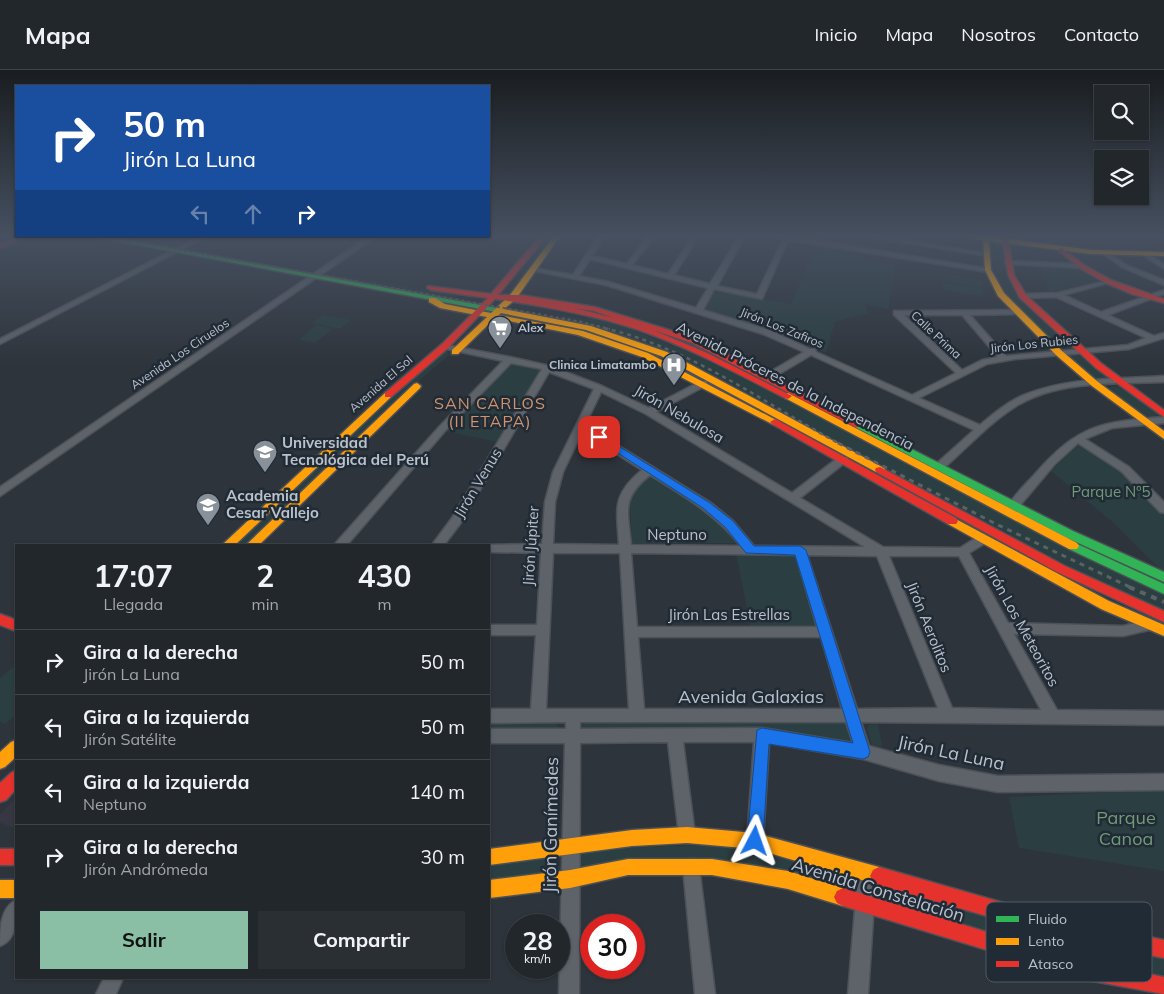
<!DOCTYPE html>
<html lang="es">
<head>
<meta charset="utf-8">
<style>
	body { margin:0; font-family:Mulish,sans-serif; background:#2a2f34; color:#f1f3f6; height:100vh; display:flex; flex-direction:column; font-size:19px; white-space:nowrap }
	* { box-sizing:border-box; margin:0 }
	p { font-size:16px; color:#a2a5a9 }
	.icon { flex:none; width:28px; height:28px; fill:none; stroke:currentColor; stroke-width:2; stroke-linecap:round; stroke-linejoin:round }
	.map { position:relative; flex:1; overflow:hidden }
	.drawer { position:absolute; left:15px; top:474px; width:475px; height:435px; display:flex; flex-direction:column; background:#22272c; border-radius:0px; box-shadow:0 1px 4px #0004,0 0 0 1px #3f4448 }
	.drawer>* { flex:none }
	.guide { position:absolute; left:15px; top:15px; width:475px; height:152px; border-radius:0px; box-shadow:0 1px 4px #0004,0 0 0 1px #3f4448; background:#1a4fa0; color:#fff; overflow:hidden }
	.tools { position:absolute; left:1094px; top:15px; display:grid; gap:10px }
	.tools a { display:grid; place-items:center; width:55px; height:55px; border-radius:0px; background:#22272c; box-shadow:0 1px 4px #0004,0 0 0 1px #3f4448; font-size:25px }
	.speed { position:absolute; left:505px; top:844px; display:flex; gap:10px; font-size:25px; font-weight:700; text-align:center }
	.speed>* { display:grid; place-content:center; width:65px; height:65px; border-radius:50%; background:#22272c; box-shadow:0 1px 4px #0004,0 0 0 1px #3f4448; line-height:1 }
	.speed small { font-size:12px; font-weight:400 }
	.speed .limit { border:8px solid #d22; background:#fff; color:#111 }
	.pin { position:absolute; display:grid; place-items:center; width:42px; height:42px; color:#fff; margin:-21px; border-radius:10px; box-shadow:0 2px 8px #0006 }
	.me { position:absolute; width:55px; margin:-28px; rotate:4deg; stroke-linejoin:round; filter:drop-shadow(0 0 4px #0008) }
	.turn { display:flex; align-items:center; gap:18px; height:105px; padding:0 25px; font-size:22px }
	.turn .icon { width:65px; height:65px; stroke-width:2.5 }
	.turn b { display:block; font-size:35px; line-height:42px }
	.lanes { display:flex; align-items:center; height:48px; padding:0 25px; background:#0003; justify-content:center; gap:25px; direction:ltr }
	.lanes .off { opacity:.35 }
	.eta { display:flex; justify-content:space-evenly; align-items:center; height:85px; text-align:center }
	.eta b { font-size:30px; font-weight:700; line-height:35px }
	.action { display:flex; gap:10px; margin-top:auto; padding:10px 25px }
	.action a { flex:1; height:58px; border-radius:0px; background:#8abfa5; color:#111; font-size:20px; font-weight:700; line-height:58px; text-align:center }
	.action a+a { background:#2a2f34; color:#f1f3f6 }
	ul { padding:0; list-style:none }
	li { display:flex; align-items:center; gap:15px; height:65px; padding:0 25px; border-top:1px solid #3f4448 }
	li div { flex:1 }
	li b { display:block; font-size:19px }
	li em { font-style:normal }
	header { display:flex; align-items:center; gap:30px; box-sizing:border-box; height:70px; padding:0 25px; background:#22272c; border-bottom:1px solid #3f4448 }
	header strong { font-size:24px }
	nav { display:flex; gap:28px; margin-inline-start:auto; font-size:18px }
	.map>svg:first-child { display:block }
</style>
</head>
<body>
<header>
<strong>Mapa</strong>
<nav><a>Inicio</a><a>Mapa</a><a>Nosotros</a><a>Contacto</a></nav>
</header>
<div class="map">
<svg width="1164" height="924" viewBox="0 0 1164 924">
	<rect width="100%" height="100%" fill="#2e343b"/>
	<path fill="#373744" d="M16 728V758L0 753V744Z"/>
	<g fill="#2b3e41">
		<path d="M816 174 867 182 865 191 896 195 888 239 865 234 868 243 835 252 826 283 768 259 704 239 713 221 791 234Z"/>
		<path d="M991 174 1004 176 1007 205 1074 276 1072 278 1054 275 1007 228 993 206Z"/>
		<path d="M1039 198H1080L1102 210 1050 222Z"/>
		<path d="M325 203 457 225 452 230 319 205Z"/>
		<path d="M943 204 982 210 983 218 943 211Z"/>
		<path d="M943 212 983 219V226L943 220Z"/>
		<path d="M323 245 351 250 340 259 312 253Z"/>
		<path d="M563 245 585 249 588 246 610 251 703 288 1164 524V543L1123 525 672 284 619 264 559 249Z"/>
		<path d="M317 255 333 259 315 273 298 270Z"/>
		<path d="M445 281 450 284 390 336 246 475H233L380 335Z"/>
		<path d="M1068 284 1084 286 1109 310H1093L1066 287Z"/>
		<path d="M511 292 545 300 497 372 444 361Z"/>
		<path d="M1113 316 1119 317 1158 342V345C1142 354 1119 329 1107 319Z"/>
		<path d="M1080 373 1124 403 1164 446V503L1115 454 1051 401Z"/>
		<path d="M648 403 704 437 741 473H632L630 434 633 421Z"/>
		<path d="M797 481 820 559 751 558 736 483Z"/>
		<path d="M16 595V645L5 654 0 651V608Z"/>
		<path d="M586 652 845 653 852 657 856 674 581 661 582 656Z"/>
		<path d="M556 653 561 660 558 663H489V654Z"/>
		<path d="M878 654 882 675 881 677 872 675 867 659 869 655Z"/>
		<path d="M1164 720V801L1019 778 1009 727Z"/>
		<path d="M744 774 851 809V819L787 803 579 797 577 783 583 779Z"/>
		<path d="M554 785 558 788 559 798 554 803 489 812V794Z"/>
		<path d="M871 814 1164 887V908L1083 894 875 829Z"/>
	</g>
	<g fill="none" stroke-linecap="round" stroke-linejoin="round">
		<defs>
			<g id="street">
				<path d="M200 166H208L0 274V269Z"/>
				<path d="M369 166H377L0 426V417Z"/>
				<path d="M598 166H604L592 186 627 194 648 166H655L632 195 668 204 693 166H699L674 205 710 214 739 166H745L717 216 757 224 783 169 774 166H791L990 199 991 200 988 202 788 170 762 229 714 219 703 240 769 260 810 279H815L816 282 912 325 956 303 894 245V241L1021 240V244H1018L970 245 1006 286 1128 275 1146 268 1056 227 1023 228 1019 226 1020 224 1057 223 1111 210V212L1064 225 1101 242 1164 220V224L1108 245 1154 266 1164 263V268L1129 279 1015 289 987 294 919 328 980 355C993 344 1007 332 1024 325 1067 307 1118 309 1164 306V312C1117 314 1060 310 1018 335 990 352 969 376 944 398H936L935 396 936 394 974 360 811 285 769 310H763V306L804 282 763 264 606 215 530 200 533 198 573 205ZM590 189 708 218 696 238 609 212 579 206ZM904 245H962L998 287 982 290 962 300Z"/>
				<path d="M864 166H882L990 184 987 186Z"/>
				<path d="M1160 166H1164V169Z"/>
				<path d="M1103 182H1107L1126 195 1164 210V215L1122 197 1103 184Z"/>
				<path d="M1145 182 1164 194V199L1143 185 1142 184Z"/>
				<path d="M1007 191 1081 194 1084 196 1081 198 1005 194V192Z"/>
				<path d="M447 275 510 287 550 296 602 316 649 338 701 311H707V315L656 342 792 423 839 387H847L848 389 847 391 800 428 883 477 960 478 979 466H987L989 469 987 472 969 483 1008 553 1123 556 1148 550 1153 551 1154 555 1153 559 1123 566 1014 564 1057 640 1164 641V655L861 652 869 676 939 695 998 706 1164 704V720L998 722 939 711 863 689 769 673 763 771 761 777 755 779 749 777 747 771 754 672H683L695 765 693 771 687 773 681 771 679 765 668 672 580 673 579 924H559L565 673H489V659H566V652L489 653V639H531L536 565H489V555H537L541 483 489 482V475H485L542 474 545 432 553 402 594 319 549 302 460 454 444 475H432L452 448 542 299 511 293 445 361 347 475H334L439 357 503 291 447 279ZM601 322 646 344 865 477 754 476 733 451 711 433 585 355ZM582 362 642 400C611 426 617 438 619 475L553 474 555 432 563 402ZM650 405C684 426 715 444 741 476L631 475C628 441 621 428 650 405ZM553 483H620L629 639H546ZM631 483 796 485 817 557H637ZM807 485 877 486 938 638 857 639ZM889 486H959L1041 640 952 638ZM638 567H821L842 639H644ZM580 652H846L853 673 762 658 580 659Z"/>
				<path d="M1164 347V353L1112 358 1085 369 1129 397 1164 432V443L1160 442 1121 401 1078 373 1054 395 1017 439 1013 440 1008 436C1015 424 1026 414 1035 404 1079 354 1101 352 1164 347Z"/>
				<path d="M691 789 697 791 699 797 715 924H695L683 797 685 791Z"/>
				<path d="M867 794 873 797 876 803 868 924H848L858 803 861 797Z"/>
				<path d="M16 830C17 846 18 869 0 876 0 860 0 838 16 830Z"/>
				<path d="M104 908H123L116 924H96Z"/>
			</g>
			<g id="fast">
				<path d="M90 166H105L502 239 506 241 502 243Z"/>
				<path d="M858 352 1073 461 1164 502V512L1065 467 855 357 853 355Z"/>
				<path d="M1073 472 1164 514V524L1069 479 1067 476 1069 473Z"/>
			</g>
			<g id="slow">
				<path d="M554 166H560L516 229 504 239 591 256 667 282 884 398 885 400 884 402H876L661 286 586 260 501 243 499 245 583 261 648 283 780 352 775 355 772 354 642 287 578 265 495 248 458 284H452V280L487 247 440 238 429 232V228H435L445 234 491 243 510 225Z"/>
				<path d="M963 166H989L1091 180 1164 182V186L1091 184 989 171 991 200 1004 223 1062 281 1098 312 1164 361V369L1092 316 1056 285 998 226 985 200 983 170Z"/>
				<path d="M417 313 421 316 420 318 259 475H246L414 314Z"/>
				<path d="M388 322 391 323V327L235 475H222L385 323Z"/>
				<path d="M788 323 1077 473 1079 476 1077 479H1069L785 328 784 326Z"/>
				<path d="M952 447 1109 531 1164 555V566L1101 539 948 454 946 451 948 448Z"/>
				<path d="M16 670V687L5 697 0 699V682L11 672Z"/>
				<path d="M687 757 755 763 879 797 885 800 888 806 885 812 879 815 755 779 687 773 632 776 489 795V779L632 760Z"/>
				<path d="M628 789H712L788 801 843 818 849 821 852 827 849 833 843 836 788 819 712 805H628L570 818 489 828V810L570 800Z"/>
				<rect x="0" y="810" width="16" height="18"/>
			</g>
			<g id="jam">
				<path d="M20 166H30L0 178V174Z"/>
				<path d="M540 166H547L498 225H521L595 237 698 269 863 355 861 357H855L692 273 653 260 707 283 792 326 788 329 785 328C736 303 688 277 636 259 590 244 543 236 495 229L448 278 391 327H385V323L442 274 488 228 431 220 427 218 428 216 491 224ZM574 238 594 241 614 248Z"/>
				<path d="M1002 166H1008L1014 205 1026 225 1102 294 1164 340V347L1096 298 1020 228 1008 205Z"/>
				<path d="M1061 178 1086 196 1111 210 1164 229V233L1132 224 1106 213 1081 199 1059 181 1058 180Z"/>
				<path d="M775 349 956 448 958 451 956 454H948L772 354 770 352Z"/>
				<path d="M880 397 1065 496 1164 541V552L1057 502 876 402 875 400 876 398Z"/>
				<path d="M0 544 16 550V561L0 555Z"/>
				<path d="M16 700V719L6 730 0 732V713L11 703Z"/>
				<rect x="0" y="779" width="16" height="16"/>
				<path d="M879 797 1056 848 1164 870V888L1056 866 879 815 873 812 870 806 873 800Z"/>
				<path d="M843 818 1082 891 1164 907V924L1082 909 843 836 837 833 834 827 837 821Z"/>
			</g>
		</defs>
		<use href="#street" stroke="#4c5158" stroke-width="3"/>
		<use href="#fast" stroke="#4c5158" stroke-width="3"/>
		<use href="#slow" stroke="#4c5158" stroke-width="3"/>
		<use href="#jam" stroke="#4c5158" stroke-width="3"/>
		<use href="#street" fill="#5e6269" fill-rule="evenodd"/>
		<use href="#fast" fill="#30b455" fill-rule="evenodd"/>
		<use href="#slow" fill="#ff9f0a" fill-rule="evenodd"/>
		<use href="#jam" fill="#e5322d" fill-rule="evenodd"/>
		<path stroke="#5c6166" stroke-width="2" stroke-dasharray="3 3" stroke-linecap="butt" d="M101 166 577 251 610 259"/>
		<path stroke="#5c6166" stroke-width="2.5" stroke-dasharray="4 4" stroke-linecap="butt" d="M604 258C690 278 764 333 840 374"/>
		<path stroke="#5c6166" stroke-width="3" stroke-dasharray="5 5" stroke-linecap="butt" d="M838 373 998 455 1132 518"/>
		<path stroke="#5c6166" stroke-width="4" stroke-dasharray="6 6" stroke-linecap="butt" d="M1129 517 1164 532"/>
	</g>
	<linearGradient id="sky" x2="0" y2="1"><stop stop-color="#191d20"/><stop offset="0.56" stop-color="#465060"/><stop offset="1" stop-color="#465060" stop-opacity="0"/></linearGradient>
	<rect width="1164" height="296" fill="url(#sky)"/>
	<path fill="#1a73e8" stroke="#114b97" d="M599 364 710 433 733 451 754 476H800L806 480 870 682 868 687 863 689 769 674 763 771 761 777 755 779 749 777 747 771 757 660 762 658 853 673 795 485 746 483 725 457 703 438 596 369 595 367Z"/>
	<defs>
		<symbol id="supermarket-pin" viewBox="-11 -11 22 30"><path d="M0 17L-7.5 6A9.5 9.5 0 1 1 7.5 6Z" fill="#889099" stroke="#212b36"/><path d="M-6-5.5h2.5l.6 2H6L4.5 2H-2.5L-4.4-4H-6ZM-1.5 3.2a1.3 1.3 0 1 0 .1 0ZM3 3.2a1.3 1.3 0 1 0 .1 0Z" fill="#fff"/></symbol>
		<symbol id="hospital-pin" viewBox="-11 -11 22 30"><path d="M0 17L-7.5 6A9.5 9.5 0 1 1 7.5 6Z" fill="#889099" stroke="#212b36"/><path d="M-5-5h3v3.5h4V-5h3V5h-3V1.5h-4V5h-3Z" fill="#fff"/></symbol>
		<symbol id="university-pin" viewBox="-11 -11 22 30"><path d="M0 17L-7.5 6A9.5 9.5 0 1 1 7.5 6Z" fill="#889099" stroke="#212b36"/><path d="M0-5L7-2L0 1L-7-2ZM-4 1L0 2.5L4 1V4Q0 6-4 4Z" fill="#fff"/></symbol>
	</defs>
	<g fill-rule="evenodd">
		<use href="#supermarket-pin" x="486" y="244" width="28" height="38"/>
		<use href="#hospital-pin" x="660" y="281" width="28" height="38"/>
		<use href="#university-pin" x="251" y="368" width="28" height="38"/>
		<use href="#university-pin" x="194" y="421" width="28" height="38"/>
	</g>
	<g text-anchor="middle" stroke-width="5" stroke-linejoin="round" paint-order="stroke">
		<g font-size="12" font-weight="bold" fill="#b9c1cb" stroke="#212b36" text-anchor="start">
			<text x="518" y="262">Alex</text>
			<text x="656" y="299" text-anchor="end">Clinica Limatambo</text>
		</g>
		<g font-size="12" fill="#b9c1cb" stroke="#212b36">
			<text transform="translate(782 258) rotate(22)" y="4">Jirón Los Zafiros</text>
			<text transform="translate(936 265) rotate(43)" y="4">Calle Prima</text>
			<text transform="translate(1034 274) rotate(-6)" y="4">Jirón Los Rubies</text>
			<text transform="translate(180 284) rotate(-34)" y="4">Avenida Los Ciruelos</text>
			<text transform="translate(381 314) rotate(-41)" y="4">Avenida El Sol</text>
		</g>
		<g font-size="15" fill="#b9c1cb" stroke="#212b36">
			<text transform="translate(795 316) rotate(27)" y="5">Avenida Próceres de la Independencia</text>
			<text transform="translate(679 344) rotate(30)" y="5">Jirón Nebulosa</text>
			<text transform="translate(478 413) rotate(-59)" y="5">Jirón Venus</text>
			<text x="677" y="470">Neptuno</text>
			<text transform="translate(531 476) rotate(-86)" y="5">Jirón Júpiter</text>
			<text x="729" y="550">Jirón Las Estrellas</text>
			<text transform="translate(1022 556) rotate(61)" y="5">Jirón Los Meteoritos</text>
			<text transform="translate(929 557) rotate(68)" y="5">Jirón Aerolitos</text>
		</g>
		<g font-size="15" font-weight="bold" fill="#b9c1cb" stroke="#212b36" text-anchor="start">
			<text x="282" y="378">Universidad<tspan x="282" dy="17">Tecnológica del Perú</tspan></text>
			<text x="226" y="431">Academia<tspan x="226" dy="17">Cesar Vallejo</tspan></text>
		</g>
		<g font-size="15" fill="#719a78" stroke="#212b36">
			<text x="1111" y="427">Parque Nº5</text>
		</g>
		<g font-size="16" letter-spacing="1" fill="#d0936e" stroke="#212b36">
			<text x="490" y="339">SAN CARLOS<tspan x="490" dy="18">(II ETAPA)</tspan></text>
		</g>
		<g font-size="18" fill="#b9c1cb" stroke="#212b36">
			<text x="751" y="633">Avenida Galaxias</text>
			<text transform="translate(951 683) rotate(12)" y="6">Jirón La Luna</text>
			<text transform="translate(551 755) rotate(-89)" y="6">Jirón Ganímedes</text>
			<text transform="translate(878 820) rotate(17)" y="6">Avenida Constelación</text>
		</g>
		<g font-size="18" fill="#719a78" stroke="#212b36">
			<text x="1126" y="754">Parque<tspan x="1126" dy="21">Canoa</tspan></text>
		</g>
	</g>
	<rect x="986" y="832" width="166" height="80" rx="8" fill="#212b36" stroke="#4f5863" stroke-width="1"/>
	<rect x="996" y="846" width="23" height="6" fill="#30b455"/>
	<rect x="996" y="868" width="23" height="7" fill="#ff9f0a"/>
	<rect x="996" y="891" width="23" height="6" fill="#e5322d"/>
	<g font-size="14" fill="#b9c1cb">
		<text x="1028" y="854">Fluido</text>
		<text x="1028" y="876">Lento</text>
		<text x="1028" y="899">Atasco</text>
	</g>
</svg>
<div class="tools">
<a><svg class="icon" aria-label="search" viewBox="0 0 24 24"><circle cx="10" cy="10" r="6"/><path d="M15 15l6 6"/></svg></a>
<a><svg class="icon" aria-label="layers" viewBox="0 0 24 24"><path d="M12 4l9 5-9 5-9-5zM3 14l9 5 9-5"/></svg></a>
</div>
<div class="speed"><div>28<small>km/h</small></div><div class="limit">30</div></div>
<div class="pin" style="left:599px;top:367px;background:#d93025"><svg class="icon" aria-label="arrive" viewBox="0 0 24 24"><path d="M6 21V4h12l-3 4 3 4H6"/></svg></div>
<svg class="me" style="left:755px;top:771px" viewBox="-20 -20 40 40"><path d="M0-17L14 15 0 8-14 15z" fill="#1a73e8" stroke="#fff" stroke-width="4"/></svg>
<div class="guide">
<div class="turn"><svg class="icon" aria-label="right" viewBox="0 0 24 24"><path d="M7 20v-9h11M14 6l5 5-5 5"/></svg><div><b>50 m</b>Jirón La Luna</div></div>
<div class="lanes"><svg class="icon off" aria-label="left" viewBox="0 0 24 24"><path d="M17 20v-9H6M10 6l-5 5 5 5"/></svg><svg class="icon off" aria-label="ahead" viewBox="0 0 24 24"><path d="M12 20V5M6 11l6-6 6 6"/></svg><svg class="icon" aria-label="right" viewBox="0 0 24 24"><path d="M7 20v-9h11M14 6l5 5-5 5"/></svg></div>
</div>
<section class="drawer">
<div class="eta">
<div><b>17:07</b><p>Llegada</p></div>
<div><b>2</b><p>min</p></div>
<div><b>430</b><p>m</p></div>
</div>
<ul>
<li><svg class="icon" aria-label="right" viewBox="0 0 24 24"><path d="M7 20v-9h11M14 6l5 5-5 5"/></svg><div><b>Gira a la derecha</b><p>Jirón La Luna</p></div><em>50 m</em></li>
<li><svg class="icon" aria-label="left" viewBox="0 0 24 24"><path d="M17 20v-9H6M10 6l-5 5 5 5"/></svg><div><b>Gira a la izquierda</b><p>Jirón Satélite</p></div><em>50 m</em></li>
<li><svg class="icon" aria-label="left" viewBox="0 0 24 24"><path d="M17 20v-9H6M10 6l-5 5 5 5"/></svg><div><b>Gira a la izquierda</b><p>Neptuno</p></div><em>140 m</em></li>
<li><svg class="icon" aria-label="right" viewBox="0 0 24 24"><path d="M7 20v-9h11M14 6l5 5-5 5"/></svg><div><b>Gira a la derecha</b><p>Jirón Andrómeda</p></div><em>30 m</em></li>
</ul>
<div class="action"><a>Salir</a><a>Compartir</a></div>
</section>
</div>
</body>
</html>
